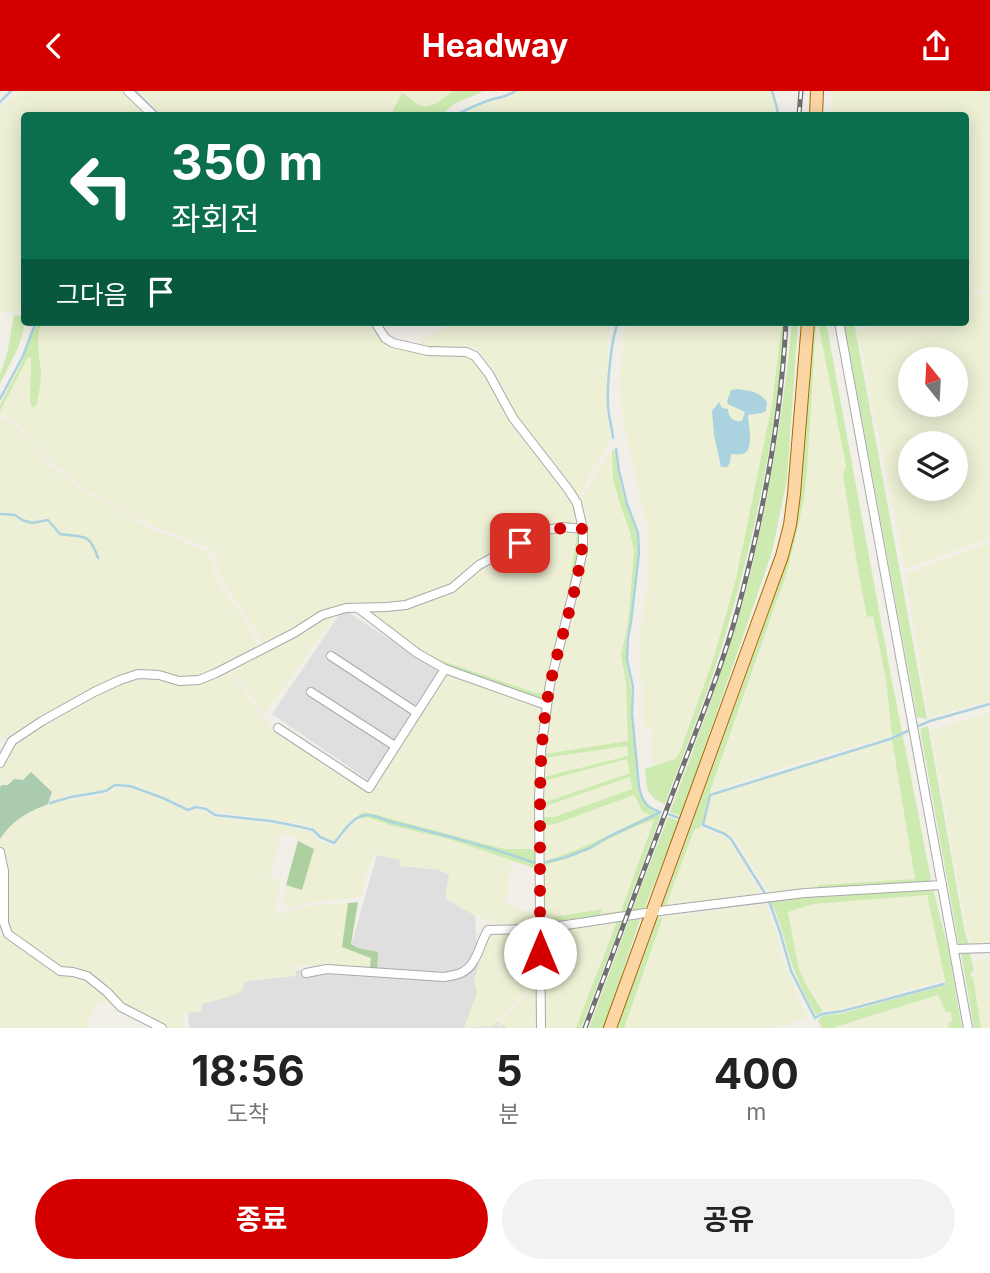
<!DOCTYPE html>
<html lang="ko">
<head>
<meta charset="utf-8">
<style>
	body { margin:0; font-family:Inter,"Noto Sans KR",sans-serif; background:#f2f2f2; color:#222; height:100vh; display:flex; flex-direction:column; font-size:26px; white-space:nowrap }
	* { box-sizing:border-box; margin:0 }
	p { font-size:23px; color:#767676 }
	.icon { flex:none; width:38px; height:38px; fill:none; stroke:currentColor; stroke-width:2; stroke-linecap:round; stroke-linejoin:round }
	.map { position:relative; height:937px; overflow:hidden }
	.side { display:flex; flex-direction:column; background:#fff; flex:1 }
	.side>* { flex:none }
	.guide { position:absolute; left:21px; top:21px; width:948px; height:214px; border-radius:7px; box-shadow:0 4px 18px #0003; background:#0b6e4f; color:#fff; overflow:hidden }
	.needle { width:46px; rotate:342deg }
	.fabs { position:absolute; left:898px; top:256px; display:grid; gap:14px }
	.fabs a { display:grid; place-items:center; width:70px; height:70px; border-radius:50%; background:#fff; box-shadow:0 4px 18px #0003; font-size:35px }
	.pin { position:absolute; display:grid; place-items:center; width:60px; height:60px; color:#fff; margin:-30px; border-radius:14px; box-shadow:0 4px 10px #0006 }
	.me { position:absolute; width:77px; margin:-38px; rotate:0deg; stroke-linejoin:round; filter:drop-shadow(0 0 5px #0008) }
	.turn { display:flex; align-items:center; gap:24px; height:147px; padding:0 35px; font-size:32px }
	.turn .icon { width:91px; height:91px; stroke-width:2.5 }
	.turn b { display:block; font-size:49px; line-height:60px }
	.then { display:flex; align-items:center; height:66px; padding:0 35px; background:#0003; gap:14px; font-size:26px }
	.eta { display:flex; justify-content:space-evenly; align-items:center; height:119px; text-align:center }
	.eta b { font-size:42px; font-weight:700; line-height:49px }
	.cta { display:flex; gap:14px; margin-top:auto; padding:14px 35px }
	.cta a { flex:1; height:80px; border-radius:42px; background:#d40000; color:#fff; font-size:28px; font-weight:700; line-height:80px; text-align:center }
	.cta a+a { background:#f2f2f2; color:#222 }
	header { display:flex; justify-content:space-between; align-items:center; height:91px; padding:0 35px; background:#d40000; color:#fff; font-size:32px; font-weight:700 }
	.map>svg:first-child { display:block }
</style>
</head>
<body>
<header><svg class="icon" aria-label="back" viewBox="0 0 24 24"><path d="M15 5l-7 7 7 7"/></svg>Headway<svg class="icon" aria-label="share" viewBox="0 0 24 24"><path d="M12 15V3M7 8l5-5 5 5M5 13v7h14v-7"/></svg></header>
<div class="map">
<svg width="990" height="937" viewBox="0 0 990 937">
	<rect width="100%" height="100%" fill="#f2efe9"/>
	<g fill="#e0dfdf">
		<path d="M343 518 439 580 371 691 272 623Z"/>
		<path d="M377 764 455 780 474 802 480 921 510 937H189L188 920 249 890 347 869Z"/>
	</g>
	<g fill="#eef0d5" fill-rule="evenodd">
		<path d="M21 0H126L150 24H24V214L13 221H0V17Z"/>
		<path d="M138 0H453L443 8 427 16 420 14 402 2 391 23 382 24H162Z"/>
		<path d="M517 0H770L777 18V24H459L489 11 507 7Z"/>
		<path d="M832 0H990V198L966 205V24H831Z"/>
		<path d="M990 200V447L905 478 858 240 888 231H966V207ZM910 268H956V313H910ZM910 352H956V397H910Z"/>
		<path d="M42 231H373L384 248 472 266 479 273 520 342 565 398 573 412 580 437H546L452 493 418 506 397 511 376 514H352L294 539 264 555 233 505 219 486 215 462 207 456 161 438 128 422 87 399 50 370 40 361 22 336 4 323 0 325V320L28 266 31 268 30 310 41 284 38 248V238Z"/>
		<path d="M443 231H616L609 236 606 314 611 351 604 360 577 409 515 323 505 301 484 266 475 255 464 258 422 256 419 248 446 238Z"/>
		<path d="M635 231H782L772 313 747 441 736 488 714 566 680 661 675 668 652 676 655 669 652 670 651 650 653 640 643 634V608L639 565V549L649 480V443L625 339 619 295 624 240ZM737 298 756 301 762 323 748 324V334L742 363H731L730 372 719 371 712 320 719 311 722 317 731 327 736 331 742 330 745 321 734 316 727 310 731 299Z"/>
		<path d="M816 231H818L846 375 843 384 857 473 867 525 872 524 886 589 892 645 782 677 709 702 762 557 787 481 797 440 803 412Z"/>
		<path d="M3 326 20 338 47 372 85 401 151 437 206 460 212 467 216 490 231 509 247 534 260 557 197 586 179 587 138 580 11 648 0 645V425H14L20 430 33 433 48 430 59 444 77 445 86 449 93 456 97 469 100 468 95 455 87 447 78 443H60L49 429 32 431 22 429 15 423 0 422V328Z"/>
		<path d="M612 360 613 388 621 416 630 441 634 461 628 532 621 564 626 593 628 651 545 663 551 607 576 513 588 447V434L581 409 604 369Z"/>
		<path d="M561 439 577 442 567 509 543 602H536L443 570 410 555 361 518 421 511 480 475 534 446Z"/>
		<path d="M990 451V610L929 627 905 483Z"/>
		<path d="M338 521 265 623 230 578 323 526Z"/>
		<path d="M228 579 262 625 274 637 343 682 369 702 401 657 436 595 446 582 543 615 537 664V760L530 758H504L365 721 350 730 333 750 321 746 315 738 299 733 271 728 215 721 207 716 197 713 188 717 142 695 129 693 114 694 106 699 70 704 50 710 52 700 23 689 8 695 2 694 0 696V677L13 651 95 603 137 584 179 592Z"/>
		<path d="M990 622V852L972 853 967 841 931 639Z"/>
		<path d="M892 649 915 789 770 803 738 752 731 744 702 731 708 706Z"/>
		<path d="M627 655 628 665 543 686 544 667Z"/>
		<path d="M628 668 630 682 543 712 544 690Z"/>
		<path d="M630 686 632 698 554 726H543V716Z"/>
		<path d="M115 697H129L146 702 161 708 188 721 195 719 204 720 213 726 223 728 271 732 312 741 317 749 334 755 352 734 361 728 367 726 393 735 449 748 512 770 505 813 535 823V833L506 835 496 833 466 820 445 807 449 784 439 779 400 775 401 769 373 763 364 791 362 806 307 812 290 818 285 814 283 808 286 794 302 799 313 758 298 750 294 745 282 742 269 785 281 789 274 823 295 819 309 815 348 812 342 856 371 867 370 876 296 875V885L246 890 242 899 235 904 202 913 201 921 185 922 184 925V937H167L121 914 88 883 61 878 11 843 8 836 7 778 0 754V748L9 735 24 723 48 713 107 703Z"/>
		<path d="M634 704 637 713 650 724 608 744 589 755 544 770 542 732 548 734 555 733Z"/>
		<path d="M654 727 621 821 600 823 601 818 543 828 542 774 569 767 591 758 610 747Z"/>
		<path d="M701 736 725 746 731 751 762 805 672 817 666 815 694 738Z"/>
		<path d="M927 804 945 889 855 914 832 920H823L809 899 799 879 788 821 813 813Z"/>
		<path d="M765 813 776 840 784 871 807 927 774 937H624L663 826Z"/>
		<path d="M617 830 576 937H545L544 847 551 841 556 839Z"/>
		<path d="M500 842H536L537 887 494 935 464 937 477 902 474 889 487 849 491 844Z"/>
		<path d="M7 845 74 884 87 887 110 907 108 913 97 910 86 937H0V846Z"/>
		<path d="M990 868V937H981L973 886 976 882 973 869Z"/>
		<path d="M537 891 539 937H507L504 934 497 935Z"/>
		<path d="M938 904 946 921H951L952 930 949 933 948 937H832Z"/>
	</g>
	<g fill="#cdebb0">
		<path d="M453 0H484L454 13 441 24 391 23 402 2C409 5 415 13 422 15 432 18 445 6 453 0Z"/>
		<path d="M14 224 24 225C27 246 9 274 0 293V283L7 263Z"/>
		<path d="M38 231H42C34 248 41 266 41 284 41 294 38 304 37 314L32 317 30 310 31 268 28 266 0 320V314L19 277Z"/>
		<path d="M782 231H785C777 335 757 438 727 538 710 598 686 655 665 713 645 705 647 697 645 678L675 668 680 661 714 566 736 488 772 313Z"/>
		<path d="M792 231H798L787 388 772 461 681 725 670 721C695 654 720 588 740 520 750 489 756 457 763 426 776 361 786 297 792 231Z"/>
		<path d="M811 231H816L807 380 803 412 797 440 787 481 708 706 701 736 694 739 666 814 672 817 662 816 779 493 785 469Z"/>
		<path d="M818 231H826L891 585 932 793 813 799 820 794 915 788 892 649 898 646 896 643 892 645 886 589 873 525 867 526 857 473 843 384 846 375Z"/>
		<path d="M844 231H854L927 628 917 626Z"/>
		<path d="M614 358 622 401 637 444 638 462 630 532 626 547V570L631 597V622L638 697C643 713 645 717 661 724L624 824 545 834 543 828 602 818 600 823 621 820 654 729C616 740 583 767 542 774L543 767 545 770C582 759 615 741 650 724L642 720 634 704 555 733 548 734 542 732 543 726H554L632 698 630 686 543 716V712L630 682 627 668 544 690 543 686 628 665 627 655 544 667 545 663 628 650 626 593 621 564 628 532 634 461 630 441 621 416 613 388 612 360Z"/>
		<path d="M577 442H581V458L552 581 544 606 541 608 455 580 410 555 443 570 536 602H543L567 509Z"/>
		<path d="M928 635 965 842 970 855H959L920 638Z"/>
		<path d="M365 721 504 758H530L537 760V778L449 748 393 735 367 726 361 728 359 724Z"/>
		<path d="M668 726 679 730 643 821 631 822Z"/>
		<path d="M933 798 949 861 962 937H948L949 932 952 930 951 921H946L938 904 832 937H822L818 930 821 925 844 922 946 894 927 804 813 813 788 821 799 879 809 899 823 920 816 924C808 909 800 895 794 879 786 857 782 833 771 811L807 807Z"/>
		<path d="M663 826 624 937H617L658 827Z"/>
		<path d="M640 828 604 937H589L629 829Z"/>
		<path d="M617 830H622L581 937H576Z"/>
		<path d="M961 862H970L974 880 969 884 973 886 981 937H974Z"/>
	</g>
	<g fill="#add19e">
		<path d="M298 750 314 758 302 799 286 794Z"/>
		<path d="M358 811 351 853 358 857 378 861 377 880 370 876 371 867 342 856 348 812Z"/>
	</g>
	<path fill="#aacbaf" d="M31 681 52 701 48 713C26 722 14 728 0 748V696L2 694H8L14 688 23 689Z"/>
	<path fill="#aad3df" d="M737 298C750 300 759 300 767 311L766 320 762 322 748 324C748 333 755 359 743 363 739 364 735 363 731 363L730 372 727 376H721L714 344 712 320 719 311 722 317 728 318C728 327 734 331 742 330L745 321 728 313 727 310 731 299Z"/>
	<g fill="none" stroke-linecap="round" stroke-linejoin="round">
		<g stroke="#aad3df" stroke-width="2.5">
			<path d="M135 0 159 24"/>
			<path d="M772 0 777 17 778 24"/>
			<path d="M0 11 11 0"/>
			<path d="M455 24C466 19 476 14 487 10 497 6 506 7 515 0"/>
			<path d="M0 308 23 265 36 231"/>
			<path d="M613 347C612 336 608 324 608 313 607 298 611 242 619 231"/>
			<path d="M616 358 619 380 627 413 638 442 639 462 631 531 628 546 627 569 633 596 632 623 639 696C643 711 645 716 660 721"/>
			<path d="M0 423 15 424 22 429 32 432 48 429 60 443C82 447 89 440 98 467"/>
			<path d="M916 636 930 630 990 613"/>
			<path d="M50 712 71 706 106 700 115 694 130 695 163 707 188 719 196 716 206 718 215 724 271 730 301 736 313 739 320 746 334 752C342 743 349 730 361 725 371 721 383 729 392 731 441 743 488 755 535 772"/>
			<path d="M668 723 679 727"/>
			<path d="M547 771 567 766 590 757 608 746 659 722"/>
			<path d="M766 804 731 748 725 743 703 734 710 704 890 648 910 639"/>
			<path d="M769 810 780 841 791 880 815 927 822 923 843 920 944 893"/>
		</g>
		<defs>
			<g id="minor">
				<path d="M128 0 153 24"/>
				<path d="M375 231 385 247 393 252 428 260 466 261 475 265 489 283 513 327 568 398 577 412 583 438V459L578 482 550 593 541 660 539 708 541 937"/>
				<path d="M839 231 968 937"/>
				<path d="M358 517 417 562 445 578 546 614"/>
				<path d="M331 565 416 621"/>
				<path d="M311 601 395 655"/>
				<path d="M278 637 369 697 445 578"/>
				<path d="M0 672 12 650 42 630 94 601 120 589 138 583 159 584 179 590 199 589 216 582 294 542 322 524 346 517 386 516 406 514 452 497 479 474 533 445 547 439 563 436 583 438"/>
				<path d="M0 761 4 780V832L8 843 60 880 73 881 87 885 107 901 121 916 162 937"/>
				<path d="M954 858 990 857"/>
				<path d="M306 882 327 878 444 886C450 885 456 884 461 882 478 874 479 853 488 839L540 838 652 821 805 802 942 794"/>
			</g>
			<g id="primary">
				<path d="M816 24 817 0"/>
				<path d="M610 937 782 465 790 434 794 403 808 231"/>
			</g>
		</defs>
		<use href="#minor" stroke="#a9a9a9" stroke-width="10"/>
		<use href="#primary" stroke="#a06b00" stroke-width="14"/>
		<use href="#minor" stroke="#fff" stroke-width="8"/>
		<use href="#primary" stroke="#fcd6a4" stroke-width="12"/>
		<defs>
			<g id="rail">
				<path d="M799 24 801 0"/>
				<path d="M585 937C616 854 647 771 678 688 699 632 722 576 738 518 763 425 781 328 786 231"/>
			</g>
		</defs>
		<use href="#rail" stroke="#707070" stroke-width="5"/>
		<use href="#rail" stroke="#fff" stroke-width="2.5" stroke-dasharray="8" stroke-linecap="butt"/>
	</g>
	<g fill="none" stroke-linecap="round" stroke-linejoin="round">
		<path stroke="#d40000" stroke-width="12" stroke-dasharray="0 21.6" d="M520 452C544 439 556 435 583 438 582 497 556 553 547 611 540 653 540 696 540 739 540 780 540 821 540 862"/>
	</g>
</svg>
<div class="fabs">
<a><svg class="needle" viewBox="-14 -14 28 28"><path d="M0-13l5 13h-10z" fill="#e53935"/><path d="M0 13l5-13h-10z" fill="#767676"/></svg></a>
<a><svg class="icon" aria-label="layers" viewBox="0 0 24 24"><path d="M12 4l9 5-9 5-9-5zM3 14l9 5 9-5"/></svg></a>
</div>
<div class="pin" style="left:520px;top:452px;background:#d93025"><svg class="icon" aria-label="arrive" viewBox="0 0 24 24"><path d="M6 21V4h12l-3 4 3 4H6"/></svg></div>
<svg class="me" style="left:540px;top:862px" viewBox="-20 -20 40 40"><circle r="19" fill="#fff"/><path d="M0-13L10 11 0 6-10 11z" fill="#d40000"/></svg>
<div class="guide">
<div class="turn"><svg class="icon" aria-label="left" viewBox="0 0 24 24"><path d="M17 20v-9H6M10 6l-5 5 5 5"/></svg><div><b>350 m</b>좌회전</div></div>
<div class="then">그다음<svg class="icon" aria-label="arrive" viewBox="0 0 24 24"><path d="M6 21V4h12l-3 4 3 4H6"/></svg></div>
</div>
</div>
<section class="side">
<div class="eta">
<div><b>18:56</b><p>도착</p></div>
<div><b>5</b><p>분</p></div>
<div><b>400</b><p>m</p></div>
</div>
<div class="cta"><a>종료</a><a>공유</a></div>
</section>
</body>
</html>
